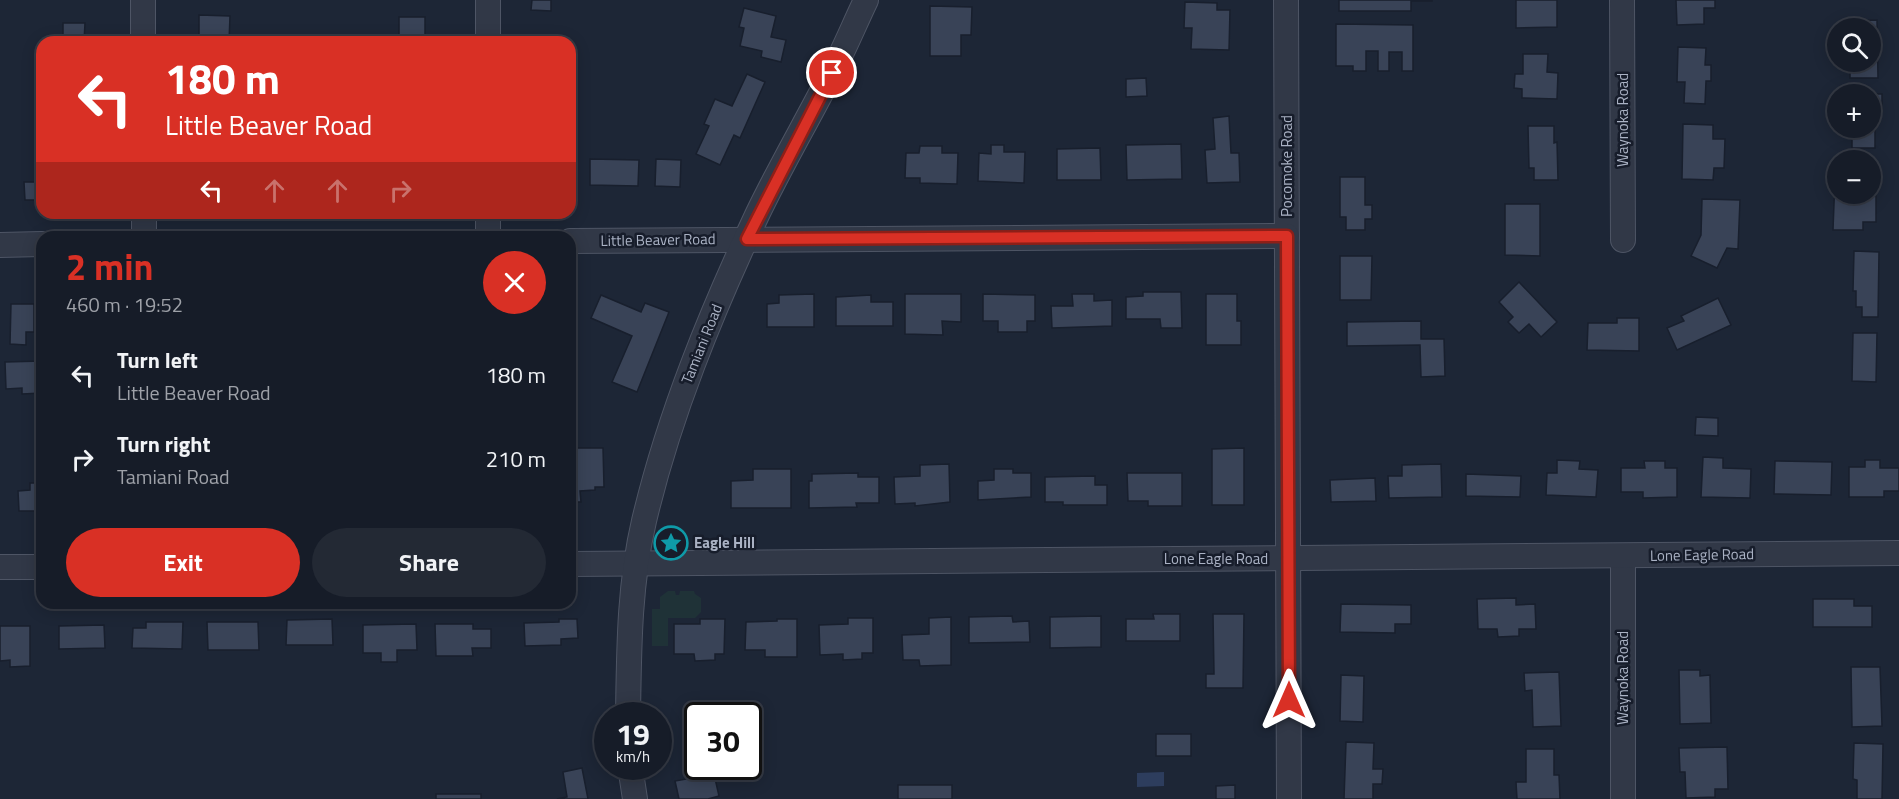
<!DOCTYPE html>
<html lang="en">
<head>
<meta charset="utf-8">
<style>
	body { margin:0; font-family:"Titillium Web",sans-serif; background:#232934; color:#f1f3f6; height:100vh; display:flex; flex-direction:column; font-size:22px; white-space:nowrap }
	* { box-sizing:border-box; margin:0 }
	p { font-size:20px; color:#9ea1a8 }
	.icon { flex:none; width:33px; height:33px; fill:none; stroke:currentColor; stroke-width:2; stroke-linecap:round; stroke-linejoin:round }
	.map { position:relative; flex:1; overflow:hidden }
	.details { position:absolute; left:36px; top:231px; width:540px; height:378px; display:flex; flex-direction:column; background:#161c28; border-radius:18px; box-shadow:0 3px 15px #0003,0 0 0 2px #353a45 }
	.details>* { flex:none }
	.banner { position:absolute; left:36px; top:36px; width:540px; height:183px; border-radius:18px; box-shadow:0 3px 15px #0003,0 0 0 2px #353a45; background:#d93025; color:#fff; overflow:hidden }
	.controls { position:absolute; left:1827px; top:18px; display:grid; gap:12px }
	.controls a { display:grid; place-items:center; width:54px; height:54px; border-radius:50%; background:#161c28; box-shadow:0 3px 15px #0003,0 0 0 2px #353a45; font-size:30px }
	.speed { position:absolute; left:594px; top:702px; display:flex; gap:12px; font-size:30px; font-weight:700; text-align:center }
	.speed>* { display:grid; place-content:center; width:78px; height:78px; border-radius:50%; background:#161c28; box-shadow:0 3px 15px #0003,0 0 0 2px #353a45; line-height:1 }
	.speed small { font-size:15px; font-weight:400 }
	.speed .limit { border:3px solid #111; border-radius:9px; background:#fff; color:#111 }
	.pin { position:absolute; display:grid; place-items:center; width:51px; height:51px; color:#fff; margin:-26px; border:3px solid #fff; border-radius:50%; box-shadow:0 2px 6px #0007 }
	.me { position:absolute; width:66px; margin:-33px; rotate:0deg; stroke-linejoin:round; filter:drop-shadow(0 0 4px #0008) }
	.turn { display:flex; align-items:center; gap:21px; height:126px; padding:0 30px; font-size:27px }
	.turn .icon { width:78px; height:78px; stroke-width:2.5 }
	.turn b { display:block; font-size:42px; line-height:51px }
	.lanes { display:flex; align-items:center; height:57px; padding:0 30px; background:#0003; justify-content:center; gap:30px; direction:ltr }
	.lanes .off { opacity:.35 }
	.round { display:grid; place-items:center; flex:none; width:63px; height:63px; border-radius:32px; background:#232934 }
	.headline { display:flex; align-items:center; justify-content:space-between; height:102px; padding:0 30px }
	h1 { font-size:36px; font-weight:700; line-height:45px; color:#d93025 }
	.action { display:flex; gap:12px; margin-top:auto; padding:12px 30px }
	.action a { flex:1; height:69px; border-radius:36px; background:#d93025; color:#fff; font-size:24px; font-weight:700; line-height:69px; text-align:center }
	.action a+a { background:#232934; color:#f1f3f6 }
	ul { padding:0; list-style:none }
	li { display:flex; align-items:center; gap:18px; height:84px; padding:0 30px }
	li div { flex:1 }
	li b { display:block; font-size:22px }
	li em { font-style:normal }
	.map>svg:first-child { display:block }
</style>
</head>
<body>
<div class="map">
<svg width="1899" height="799" viewBox="0 0 1899 799">
	<rect width="100%" height="100%" fill="#1d2636"/>
	<path fill="#1f3237" d="M668 591H675L676 595H679L680 591H694L695 594 701 598V612L695 618H668V646H652V609H660V597Z"/>
	<path fill="#2d3d5d" d="M1164 772V786L1137 787V773Z"/>
	<g fill="#394357" stroke="#181f2d" stroke-width="1.5">
		<path d="M532 0H551V11L531 10Z"/>
		<path d="M1339 0H1432V1H1411V11H1339Z"/>
		<path d="M1516 0H1557V27L1516 28Z"/>
		<path d="M1676 0H1715V8H1704V24L1677 25Z"/>
		<path d="M1185 2 1217 3V10H1230L1229 50 1191 49 1192 28H1184Z"/>
		<path d="M930 6 972 7 971 35H961V56H930Z"/>
		<path d="M744 8 776 16 771 37 786 40 781 62 761 57 762 51 740 46 744 28 739 27Z"/>
		<path d="M199 15 230 16 229 42H199Z"/>
		<rect x="399" y="17" width="26" height="25"/>
		<path d="M1877 20 1878 78H1850V62H1870V28H1849V21Z"/>
		<path d="M63 23H85L84 42H63Z"/>
		<path d="M1336 24 1413 25V71H1402V52H1389V71H1378V51H1366V71H1353V66H1336Z"/>
		<path d="M1678 47 1706 48 1705 65H1711V81H1706L1705 104 1684 103 1685 82H1677Z"/>
		<path d="M1523 54H1548L1547 72 1558 73 1557 99 1522 98V89L1514 88 1515 74H1523Z"/>
		<path d="M747 74 765 82 740 138 734 135 720 165 696 154 709 126 704 124 715 99 732 106Z"/>
		<path d="M1146 78 1147 96 1126 97V79Z"/>
		<path d="M1852 94H1882V113H1875V148H1852V128H1870V94Z"/>
		<path d="M1229 116 1231 153H1239L1240 182 1207 183 1205 150 1215 149 1213 118Z"/>
		<path d="M1683 124 1713 125V139H1725L1724 168H1714L1713 180 1682 179Z"/>
		<path d="M1528 126H1554V143L1557 142 1558 180H1534V168H1529Z"/>
		<path d="M1181 144 1182 179 1127 180 1126 145Z"/>
		<path d="M991 145H1004V152H1025L1024 183 978 181 979 153 991 154Z"/>
		<path d="M920 146H942V153H958L957 184 920 183V178H905L906 153H919Z"/>
		<path d="M1100 148 1101 180H1057V149Z"/>
		<path d="M590 159 639 160 638 186 590 185Z"/>
		<path d="M656 159 681 160 680 187 655 186Z"/>
		<path d="M40 175H42V200H25L24 182H40Z"/>
		<path d="M1340 177H1365V205H1372V219H1365V230H1346V217H1340Z"/>
		<path d="M1835 177H1838V194L1876 196V222H1863V230H1833Z"/>
		<path d="M1702 199 1740 200 1738 249 1727 248 1717 268 1691 256 1701 235Z"/>
		<path d="M1505 204H1540V256L1505 255Z"/>
		<path d="M1854 251 1879 252 1878 317H1862V307H1856V291H1853Z"/>
		<path d="M1340 256H1372L1371 300H1340Z"/>
		<path d="M1519 282 1557 322 1541 337 1529 324 1519 333 1508 322 1513 317 1499 302Z"/>
		<path d="M1143 292H1181L1182 328H1161L1160 319H1126V297L1143 296Z"/>
		<path d="M814 294V327H767V304L779 303V295Z"/>
		<path d="M905 294H961V322L942 321 943 335 905 334Z"/>
		<path d="M983 294 1035 295V321H1027V332H998V321H983Z"/>
		<path d="M1072 294H1094V301L1112 300V326L1052 328 1051 306H1073Z"/>
		<path d="M1206 294H1237V321H1241V345H1206Z"/>
		<path d="M601 295 641 312 645 303 669 312 637 392 612 382 632 336 591 318Z"/>
		<path d="M871 295V302H893V326H836V297Z"/>
		<path d="M1718 298 1731 325 1677 350 1667 328 1684 321 1681 316Z"/>
		<path d="M11 304H34V332H26V345L10 344Z"/>
		<path d="M1617 318H1639V351L1587 350 1588 323H1617Z"/>
		<path d="M1421 321V339H1444L1445 376 1421 377 1420 345 1347 346V322Z"/>
		<path d="M1853 333H1877L1876 382 1852 381Z"/>
		<path d="M42 361V393L22 394V388L6 389 5 362Z"/>
		<path d="M1696 417 1718 418V436L1695 435Z"/>
		<path d="M575 448H603L604 487H595V490L580 491 581 502H570V458H576Z"/>
		<path d="M1244 448V505H1212V449Z"/>
		<path d="M1703 457 1723 458V468L1751 469 1750 498 1701 497Z"/>
		<path d="M1557 460 1580 461 1579 469 1598 470 1596 497 1546 495 1547 473H1557Z"/>
		<path d="M1865 460H1880V468H1899V491H1884V497H1849V467H1865Z"/>
		<path d="M1644 461H1665V468H1677V497L1643 498V492H1621V468H1645Z"/>
		<path d="M1775 461 1832 462 1831 495 1774 494Z"/>
		<path d="M949 464 950 502 915 506V503L895 504 894 477 920 476V465Z"/>
		<path d="M1441 464 1442 497 1389 498 1388 476H1402V465Z"/>
		<path d="M753 469H791V508H731V481L753 480Z"/>
		<path d="M994 469H1013V473H1031V497L978 500V481L994 480Z"/>
		<path d="M858 473V477H879V503H856L857 507 809 508V481H812V474Z"/>
		<path d="M1127 473H1182V506H1148V501H1128Z"/>
		<path d="M1466 474 1521 476 1520 497 1466 496Z"/>
		<path d="M1095 476V485H1107V505H1063V502H1045V477Z"/>
		<path d="M1375 478 1376 501 1331 502 1330 480Z"/>
		<path d="M30 483H42V511H19L18 491 30 490Z"/>
		<path d="M1516 598V605L1535 604 1536 629H1519V636L1498 637 1497 629H1478L1477 599Z"/>
		<path d="M1813 599H1854V606H1872V627H1813Z"/>
		<path d="M1341 604 1411 605V624H1395V633L1340 632Z"/>
		<path d="M1153 614H1180V641H1126V619H1154Z"/>
		<path d="M1213 614H1244L1243 688H1206V674H1214Z"/>
		<path d="M1012 616 1013 622 1029 621 1030 642 969 643V617Z"/>
		<path d="M1101 616V647L1050 648V617Z"/>
		<path d="M951 617V665L920 666 919 660H903L902 635 929 634V618Z"/>
		<path d="M848 618H873V653H862V659L843 660V654L820 655 819 625 848 624Z"/>
		<path d="M332 619 333 645H286L287 620Z"/>
		<path d="M559 619H577L578 638 561 639V645L525 646 524 623 559 622Z"/>
		<path d="M700 619H725L724 654H715V660L695 661 694 654H674V624H700Z"/>
		<path d="M777 619H797V657H765V650H745L746 622 777 621Z"/>
		<path d="M146 622H183L182 649 132 648 133 628H146Z"/>
		<path d="M207 622H258L259 650H208Z"/>
		<path d="M416 624 417 650H397V662H381V653H363V625Z"/>
		<path d="M435 624H473V629H491V648H472L473 656H436Z"/>
		<path d="M104 625 105 648 59 649V626Z"/>
		<path d="M0 626H30V666L10 667V660L0 661Z"/>
		<path d="M1851 667H1880L1882 726 1852 727Z"/>
		<path d="M1679 670H1700V676L1710 675 1711 723 1680 724Z"/>
		<path d="M1559 672 1561 726 1533 727 1532 690 1525 691 1524 673Z"/>
		<path d="M1341 675 1364 676 1363 722 1340 721Z"/>
		<rect x="1156" y="734" width="35" height="22"/>
		<path d="M1346 742 1374 743 1373 769H1383L1382 784H1373V799H1344Z"/>
		<path d="M1854 743 1883 744 1882 799H1857V780L1853 779Z"/>
		<path d="M1727 747 1728 789H1715V797L1686 798 1685 772H1680L1679 748Z"/>
		<path d="M1526 749H1554V775H1559L1560 799H1517L1516 782H1526Z"/>
		<path d="M698 755V766H717L718 772 714 774 719 796 708 799H679L675 781 692 778 686 758Z"/>
		<path d="M582 768 588 799H557L567 797 563 772Z"/>
		<rect x="898" y="785" width="54" height="14"/>
		<path d="M1235 785V799H1216V786Z"/>
		<rect x="436" y="794" width="45" height="5"/>
	</g>
	<g fill="none" stroke-linecap="round" stroke-linejoin="round">
		<defs>
			<g id="minor">
				<path d="M143 0V42"/>
				<path d="M1286 0 1289 799"/>
				<path d="M1622 0 1623 240"/>
				<path d="M488 42V0"/>
				<path d="M144 213V237"/>
				<path d="M488 237V213"/>
				<path d="M570 241 1287 236"/>
				<path d="M0 245 42 244"/>
				<path d="M1623 556V799"/>
				<path d="M570 564 1899 553"/>
				<path d="M0 567H42"/>
				<path d="M628 716C629 651 629 585 644 521 669 415 711 313 757 215 780 167 807 121 831 74 844 50 854 25 866 0"/>
				<path d="M630 766 635 799"/>
			</g>
		</defs>
		<use href="#minor" stroke="#4e5565" stroke-width="26"/>
		<use href="#minor" stroke="#313847" stroke-width="24"/>
	</g>
	<g fill="none" stroke-linecap="round" stroke-linejoin="round">
		<defs>
			<path id="route" d="M832 73 747 239 1287 236 1289 700"/>
		</defs>
		<use href="#route" stroke="#8d1f18" stroke-width="15"/>
		<use href="#route" stroke="#d93025" stroke-width="10"/>
	</g>
	<defs>
		<symbol id="sight-ring" viewBox="-11 -11 22 22"><circle r="9.5" fill="#171d2b" stroke="#0f9aa8" stroke-width="1.5"/><path d="M0-6L1.8-2.2L6-1.7L2.9 1.2L3.7 5.4L0 3.3L-3.7 5.4L-2.9 1.2L-6-1.7L-1.8-2.2Z" fill="#0f9aa8"/></symbol>
	</defs>
	<g fill-rule="evenodd">
		<use href="#sight-ring" x="652" y="524" width="38" height="38"/>
	</g>
	<g text-anchor="middle" stroke-width="5" stroke-linejoin="round" paint-order="stroke">
		<g font-size="15" fill="#aab2c4" stroke="#171d2b">
			<text transform="translate(1623 120) rotate(-90)" y="5">Waynoka Road</text>
			<text transform="translate(1287 166) rotate(-90)" y="5">Pocomoke Road</text>
			<text transform="translate(658 240) rotate(-1)" y="5">Little Beaver Road</text>
			<text transform="translate(702 344) rotate(-68)" y="5">Tamiani Road</text>
			<text transform="translate(1702 555) rotate(-1)" y="5">Lone Eagle Road</text>
			<text x="1216" y="564">Lone Eagle Road</text>
			<text transform="translate(1623 678) rotate(-90)" y="5">Waynoka Road</text>
		</g>
		<g font-size="15" font-weight="bold" fill="#aab2c4" stroke="#171d2b" text-anchor="start">
			<text x="694" y="548">Eagle Hill</text>
		</g>
	</g>
</svg>
<div class="controls">
<a><svg class="icon" aria-label="search" viewBox="0 0 24 24"><circle cx="10" cy="10" r="6"/><path d="M15 15l6 6"/></svg></a>
<a>+</a>
<a>−</a>
</div>
<div class="speed"><div>19<small>km/h</small></div><div class="limit">30</div></div>
<div class="pin" style="left:832px;top:73px;background:#d93025"><svg class="icon" aria-label="arrive" viewBox="0 0 24 24"><path d="M6 21V4h12l-3 4 3 4H6"/></svg></div>
<svg class="me" style="left:1289px;top:700px" viewBox="-20 -20 40 40"><path d="M0-17L14 15 0 8-14 15z" fill="#d93025" stroke="#fff" stroke-width="4"/></svg>
<div class="banner">
<div class="turn"><svg class="icon" aria-label="left" viewBox="0 0 24 24"><path d="M17 20v-9H6M10 6l-5 5 5 5"/></svg><div><b>180 m</b>Little Beaver Road</div></div>
<div class="lanes"><svg class="icon" aria-label="left" viewBox="0 0 24 24"><path d="M17 20v-9H6M10 6l-5 5 5 5"/></svg><svg class="icon off" aria-label="ahead" viewBox="0 0 24 24"><path d="M12 20V5M6 11l6-6 6 6"/></svg><svg class="icon off" aria-label="ahead" viewBox="0 0 24 24"><path d="M12 20V5M6 11l6-6 6 6"/></svg><svg class="icon off" aria-label="right" viewBox="0 0 24 24"><path d="M7 20v-9h11M14 6l5 5-5 5"/></svg></div>
</div>
<section class="details">
<div class="headline"><div><h1>2 min</h1><p>460 m · 19:52</p></div><a class="round" style="background:#d93025;color:#fff"><svg class="icon" aria-label="close" viewBox="0 0 24 24"><path d="M6 6l12 12M18 6L6 18"/></svg></a></div>
<ul>
<li><svg class="icon" aria-label="left" viewBox="0 0 24 24"><path d="M17 20v-9H6M10 6l-5 5 5 5"/></svg><div><b>Turn left</b><p>Little Beaver Road</p></div><em>180 m</em></li>
<li><svg class="icon" aria-label="right" viewBox="0 0 24 24"><path d="M7 20v-9h11M14 6l5 5-5 5"/></svg><div><b>Turn right</b><p>Tamiani Road</p></div><em>210 m</em></li>
</ul>
<div class="action"><a>Exit</a><a>Share</a></div>
</section>
</div>
</body>
</html>
